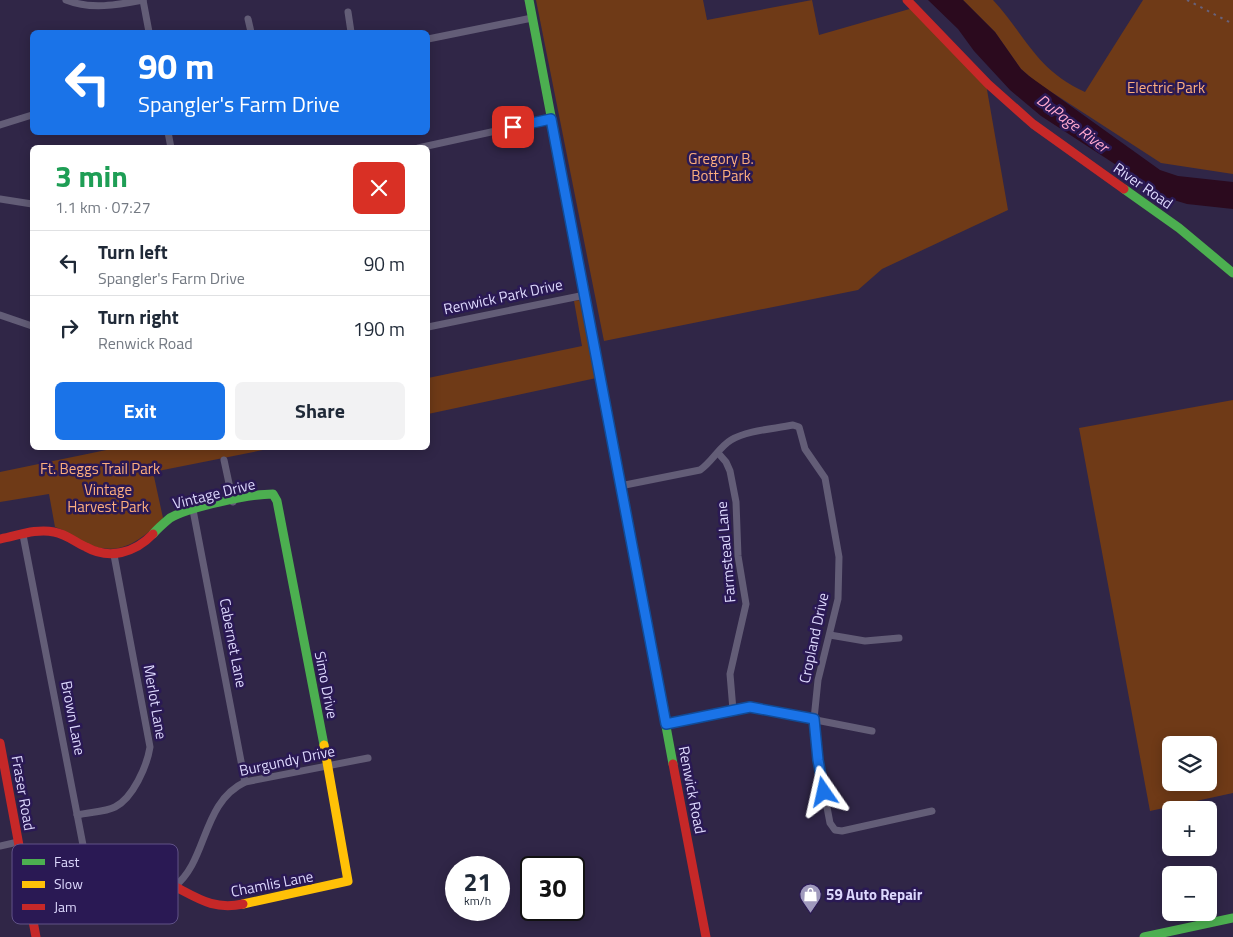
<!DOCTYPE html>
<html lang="en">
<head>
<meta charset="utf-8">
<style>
	body { margin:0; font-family:"Titillium Web",sans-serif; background:#f2f2f3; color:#1f2937; height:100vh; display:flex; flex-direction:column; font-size:19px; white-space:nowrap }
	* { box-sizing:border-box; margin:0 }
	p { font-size:16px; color:#747a83 }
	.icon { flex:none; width:28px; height:28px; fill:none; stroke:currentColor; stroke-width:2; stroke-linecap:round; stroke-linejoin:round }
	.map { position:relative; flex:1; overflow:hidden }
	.sheet { position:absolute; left:30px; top:145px; width:400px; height:305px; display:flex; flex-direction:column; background:#fff; border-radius:8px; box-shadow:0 2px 12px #0003 }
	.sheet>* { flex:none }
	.guide { position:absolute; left:30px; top:30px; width:400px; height:105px; border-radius:8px; box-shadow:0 2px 12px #0003; background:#1a73e8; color:#fff; overflow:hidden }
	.controls { position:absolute; left:1162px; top:736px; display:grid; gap:10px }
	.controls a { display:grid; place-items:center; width:55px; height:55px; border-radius:8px; background:#fff; box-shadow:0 2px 12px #0003; font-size:25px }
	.speed { position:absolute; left:445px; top:856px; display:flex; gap:10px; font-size:25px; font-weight:700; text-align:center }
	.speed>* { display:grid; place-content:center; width:65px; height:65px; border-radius:50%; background:#fff; box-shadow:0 2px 12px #0003; line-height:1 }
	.speed small { font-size:12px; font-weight:400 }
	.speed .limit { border:2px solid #111; border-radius:8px; background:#fff; color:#111 }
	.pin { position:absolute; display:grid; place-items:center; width:42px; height:42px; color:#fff; margin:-21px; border-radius:10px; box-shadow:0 2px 8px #0006 }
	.me { position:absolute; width:55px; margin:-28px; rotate:349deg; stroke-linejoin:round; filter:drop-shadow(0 0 4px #0008) }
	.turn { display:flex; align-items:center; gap:18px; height:105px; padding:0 25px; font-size:22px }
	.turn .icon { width:65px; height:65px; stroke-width:2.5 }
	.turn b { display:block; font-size:35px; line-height:42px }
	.round { display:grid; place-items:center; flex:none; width:52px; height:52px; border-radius:8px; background:#f2f2f3 }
	.head { display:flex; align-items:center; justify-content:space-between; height:85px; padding:0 25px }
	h1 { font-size:30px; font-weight:700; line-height:38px; color:#1e9e55 }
	.primary-button { display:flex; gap:10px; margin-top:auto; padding:10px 25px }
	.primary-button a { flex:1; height:58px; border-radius:8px; background:#1a73e8; color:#fff; font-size:20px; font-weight:700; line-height:58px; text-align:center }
	.primary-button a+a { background:#f2f2f3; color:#1f2937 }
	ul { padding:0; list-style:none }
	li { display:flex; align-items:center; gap:15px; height:65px; padding:0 25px; border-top:1px solid #e0e1e3 }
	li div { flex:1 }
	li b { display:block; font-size:19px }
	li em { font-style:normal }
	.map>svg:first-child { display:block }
</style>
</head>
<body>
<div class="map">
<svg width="1233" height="937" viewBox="0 0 1233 937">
	<rect width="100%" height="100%" fill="#302647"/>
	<g fill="#6f3a17" fill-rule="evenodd">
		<path d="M536 0H703L707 20 812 0 819 35 913 8 986 84 1008 210 882 269 858 290 604 341Z"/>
		<path d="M963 0H993C1027 37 1035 69 1085 92L1143 0H1233V174L1161 163 1036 82 1021 69 995 32Z"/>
		<path d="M586 299 601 377 428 414V378L582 346 574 301Z"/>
		<path d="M1233 400V793L1150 811 1079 428ZM1171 745H1209V782H1171Z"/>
		<path d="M116 448H273L153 472 163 518C143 539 121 557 90 545 78 540 68 531 55 527L49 494 0 502V472Z"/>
	</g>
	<path fill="#2b0a1e" d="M928 0H963L995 32 1021 69 1029 76 1160 170 1178 176 1233 182V209L1187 204 1167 198 1041 116 1010 90 974 51 958 29Z"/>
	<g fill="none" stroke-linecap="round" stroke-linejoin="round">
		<g stroke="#635d77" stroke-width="7">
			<path d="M66 0C91 10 117 5 143 0"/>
			<path d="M143 0 149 32"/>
			<path d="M348 12 351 32"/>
			<path d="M248 19 251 32"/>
			<path d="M428 39 532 18"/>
			<path d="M0 125 32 115"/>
			<path d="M168 132 171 148"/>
			<path d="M418 148 551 119"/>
			<path d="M0 199 32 204"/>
			<path d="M0 315 32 326"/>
			<path d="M428 327 585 295"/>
			<path d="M719 454 726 462 730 471 736 502 738 556 746 604 730 674 733 710"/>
			<path d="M224 460 233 502"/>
			<path d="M620 486 700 470C712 462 719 447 731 440 748 430 774 429 793 425L799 427 805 449 825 478 839 557 838 599 818 680 814 719 818 760 830 823 835 830 842 831 932 811"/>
			<path d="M193 510 245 782"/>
			<path d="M23 535 95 907"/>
			<path d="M830 635 865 641 899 638"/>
			<path d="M666 724 750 707 872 731"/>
			<path d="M77 815C89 812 105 812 115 807 133 798 147 766 150 747L114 555"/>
			<path d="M0 846 18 842"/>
			<path d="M33 920C58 915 83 910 108 905 129 901 156 900 174 887 208 861 201 803 245 782L368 758"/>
		</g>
		<g stroke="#4caf50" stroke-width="9">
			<path d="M529 0 591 327"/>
			<path d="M1124 189 1179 228 1233 273"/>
			<path d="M153 534C158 528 164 523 170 518 189 507 251 494 273 494L277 501 324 745"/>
			<path d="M631 538 673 764"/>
			<path d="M1144 937 1233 918"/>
		</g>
		<path stroke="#ffc107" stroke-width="9" d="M243 904 348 881 324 745"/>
		<g stroke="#c62828" stroke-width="9">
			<path d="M907 0 988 84 1033 124 1124 189"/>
			<path d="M591 327 631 538"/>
			<path d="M0 539C17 536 36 528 54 532 66 534 75 542 86 547 109 560 135 553 153 534"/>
			<path d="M0 743 36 937"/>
			<path d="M673 764 706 937"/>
			<path d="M174 886C199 899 214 910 243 904"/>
		</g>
		<path stroke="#68627b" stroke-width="2" stroke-dasharray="2.5 5" stroke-linecap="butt" d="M1187 0 1233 24"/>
	</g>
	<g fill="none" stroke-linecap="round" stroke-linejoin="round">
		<defs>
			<path id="route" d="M513 127 551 119 666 724 750 707 814 719 818 760 824 792"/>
		</defs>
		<use href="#route" stroke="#114b97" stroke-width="12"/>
		<use href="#route" stroke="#1a73e8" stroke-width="9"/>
	</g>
	<defs>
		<symbol id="shop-pin" viewBox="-11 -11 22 30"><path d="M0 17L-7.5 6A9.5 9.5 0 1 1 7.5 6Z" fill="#a09abd" stroke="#2a1954"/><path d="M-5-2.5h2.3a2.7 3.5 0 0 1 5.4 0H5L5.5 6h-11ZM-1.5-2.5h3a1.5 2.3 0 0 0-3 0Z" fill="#fff"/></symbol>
	</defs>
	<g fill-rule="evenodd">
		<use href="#shop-pin" x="798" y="882" width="25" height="34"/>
	</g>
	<g text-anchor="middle" stroke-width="5" stroke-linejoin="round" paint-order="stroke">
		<g font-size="15" fill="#fdae7e" stroke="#2a1954">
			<text x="1166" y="93">Electric Park</text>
			<text x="721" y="164">Gregory B.<tspan x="721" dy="17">Bott Park</tspan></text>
			<text x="100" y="474">Ft. Beggs Trail Park</text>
			<text x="108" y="495">Vintage<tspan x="108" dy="17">Harvest Park</tspan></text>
		</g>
		<g font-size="15" fill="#ddd8fd" stroke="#2a1954">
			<text transform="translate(1143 186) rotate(35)" y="5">River Road</text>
			<text transform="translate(503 297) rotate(-12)" y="5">Renwick Park Drive</text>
			<text transform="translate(214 494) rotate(-14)" y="5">Vintage Drive</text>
			<text transform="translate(726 552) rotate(-95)" y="5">Farmstead Lane</text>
			<text transform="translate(814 638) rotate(-78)" y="5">Cropland Drive</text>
			<text transform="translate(233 643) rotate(79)" y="5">Cabernet Lane</text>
			<text transform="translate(326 685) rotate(79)" y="5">Simo Drive</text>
			<text transform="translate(155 702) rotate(80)" y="5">Merlot Lane</text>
			<text transform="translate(73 718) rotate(79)" y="5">Brown Lane</text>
			<text transform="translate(287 761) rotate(-12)" y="5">Burgundy Drive</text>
			<text transform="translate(692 790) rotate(79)" y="5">Renwick Road</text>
			<text transform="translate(23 793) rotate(80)" y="5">Fraser Road</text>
			<text transform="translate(272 884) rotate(-11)" y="5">Chamlis Lane</text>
		</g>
		<g font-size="15" font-weight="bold" fill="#ddd8fd" stroke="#2a1954" text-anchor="start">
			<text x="826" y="900">59 Auto Repair</text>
		</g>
		<g font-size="16" font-style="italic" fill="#ffa8cf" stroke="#2a1954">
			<text transform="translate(1073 123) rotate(37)" y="6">DuPage River</text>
		</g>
	</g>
	<rect x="12" y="844" width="166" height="80" rx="8" fill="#2a1954" stroke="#605287" stroke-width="1"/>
	<rect x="22" y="859" width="23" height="6" fill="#4caf50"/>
	<rect x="22" y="881" width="23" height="7" fill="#ffc107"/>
	<rect x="22" y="904" width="23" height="6" fill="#c62828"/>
	<g font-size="14" fill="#ddd8fd">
		<text x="54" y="867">Fast</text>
		<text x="54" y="889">Slow</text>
		<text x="54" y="912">Jam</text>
	</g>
</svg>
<div class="controls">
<a><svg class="icon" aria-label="layers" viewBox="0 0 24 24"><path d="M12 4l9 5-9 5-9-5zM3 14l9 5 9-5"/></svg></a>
<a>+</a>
<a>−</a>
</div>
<div class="speed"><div>21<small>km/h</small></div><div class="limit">30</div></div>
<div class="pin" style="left:513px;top:127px;background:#d93025"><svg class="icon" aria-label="arrive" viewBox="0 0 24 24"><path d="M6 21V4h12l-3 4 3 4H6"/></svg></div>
<svg class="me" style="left:824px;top:792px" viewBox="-20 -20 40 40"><path d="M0-17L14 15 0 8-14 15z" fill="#1a73e8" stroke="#fff" stroke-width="4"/></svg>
<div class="guide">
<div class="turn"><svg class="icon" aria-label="left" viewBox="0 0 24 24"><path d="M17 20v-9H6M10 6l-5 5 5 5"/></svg><div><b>90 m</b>Spangler's Farm Drive</div></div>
</div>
<section class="sheet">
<div class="head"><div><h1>3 min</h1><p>1.1 km · 07:27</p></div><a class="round" style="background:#d93025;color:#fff"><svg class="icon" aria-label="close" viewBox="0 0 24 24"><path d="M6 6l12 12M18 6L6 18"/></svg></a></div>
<ul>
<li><svg class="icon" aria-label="left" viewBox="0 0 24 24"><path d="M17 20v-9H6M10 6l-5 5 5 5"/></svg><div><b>Turn left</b><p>Spangler's Farm Drive</p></div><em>90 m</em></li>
<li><svg class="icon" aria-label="right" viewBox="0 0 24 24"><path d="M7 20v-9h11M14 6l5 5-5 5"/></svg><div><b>Turn right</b><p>Renwick Road</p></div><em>190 m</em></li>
</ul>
<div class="primary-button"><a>Exit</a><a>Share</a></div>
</section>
</div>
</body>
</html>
